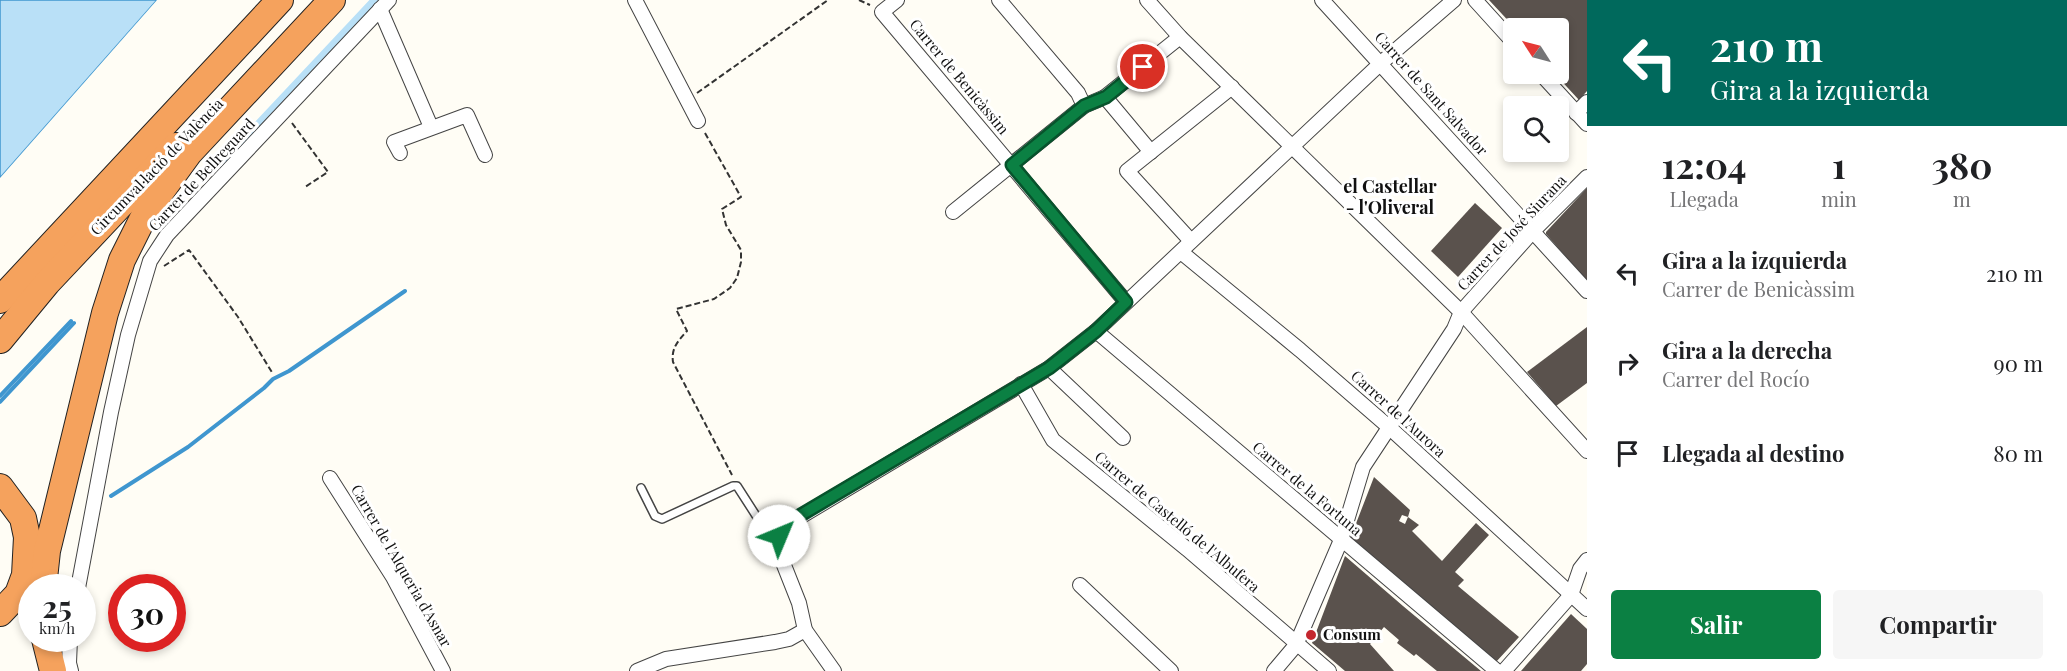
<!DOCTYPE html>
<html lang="es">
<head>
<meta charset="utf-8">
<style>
	body { margin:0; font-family:"Playfair Display",serif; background:#f6f6f6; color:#202124; height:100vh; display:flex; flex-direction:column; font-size:22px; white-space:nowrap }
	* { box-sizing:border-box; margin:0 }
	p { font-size:20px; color:#757577 }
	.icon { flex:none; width:33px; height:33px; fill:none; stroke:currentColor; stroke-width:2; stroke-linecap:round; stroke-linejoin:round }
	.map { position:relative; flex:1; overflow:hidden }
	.side { display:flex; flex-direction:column; background:#fff; width:480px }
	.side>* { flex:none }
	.hud { background:#00695c; color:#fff; overflow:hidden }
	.needle { width:39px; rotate:306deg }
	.controls { position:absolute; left:1503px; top:18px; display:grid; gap:12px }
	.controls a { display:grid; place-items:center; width:66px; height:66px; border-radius:6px; background:#fff; box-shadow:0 3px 9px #0003; font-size:30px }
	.speed { position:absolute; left:18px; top:574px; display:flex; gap:12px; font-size:30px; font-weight:700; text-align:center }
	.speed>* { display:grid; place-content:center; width:78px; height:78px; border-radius:50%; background:#fff; box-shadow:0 3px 9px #0003; line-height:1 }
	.speed small { font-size:15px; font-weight:400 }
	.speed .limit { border:9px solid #d22; background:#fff; color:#111 }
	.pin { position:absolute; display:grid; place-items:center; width:51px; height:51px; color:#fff; margin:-26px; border:3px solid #fff; border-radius:50%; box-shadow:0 2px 6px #0007 }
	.me { position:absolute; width:66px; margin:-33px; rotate:45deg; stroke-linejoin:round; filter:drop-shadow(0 0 4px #0008) }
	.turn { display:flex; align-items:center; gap:21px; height:126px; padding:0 24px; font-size:27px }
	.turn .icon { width:78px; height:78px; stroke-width:2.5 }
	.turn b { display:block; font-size:42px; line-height:51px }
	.eta { display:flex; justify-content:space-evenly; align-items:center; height:102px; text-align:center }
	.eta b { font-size:36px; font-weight:700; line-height:42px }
	.cta { display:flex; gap:12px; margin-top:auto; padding:12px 24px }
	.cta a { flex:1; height:69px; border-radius:6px; background:#0b8043; color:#fff; font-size:24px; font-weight:700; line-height:69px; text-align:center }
	.cta a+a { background:#f6f6f6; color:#202124 }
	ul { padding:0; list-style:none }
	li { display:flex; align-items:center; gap:18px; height:90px; padding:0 24px }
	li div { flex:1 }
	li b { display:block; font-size:22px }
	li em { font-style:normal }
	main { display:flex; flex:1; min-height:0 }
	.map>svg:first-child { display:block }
</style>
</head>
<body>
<main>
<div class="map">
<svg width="1587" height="671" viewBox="0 0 1587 671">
	<rect width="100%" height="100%" fill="#fffdf5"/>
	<path fill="#b9e0f7" stroke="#3f96cf" stroke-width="1.5" d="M0 0H157L0 178Z"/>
	<path fill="#fffdf5" d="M157 0H160L159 2 0 181V178Z"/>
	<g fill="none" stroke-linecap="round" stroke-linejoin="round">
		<g stroke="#3f96cf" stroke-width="4">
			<path d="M222 161 375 0"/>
			<path d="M0 396 71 321"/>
			<path d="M0 402 74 323"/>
			<path d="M111 496 188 447 264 388 273 379 289 371 405 291"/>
		</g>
		<path stroke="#b9e0f7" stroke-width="14" d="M225 164 379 0"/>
	</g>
	<g fill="#5a524d">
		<path d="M1489 0H1587V91L1579 100 1555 74H1558V28H1515Z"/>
		<path d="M1587 188V281L1546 234V232Z"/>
		<path d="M1475 203 1502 228 1458 277 1431 251Z"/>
		<path d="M1587 327V383L1556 406 1527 372Z"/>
		<path d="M1374 477 1410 510 1408 517 1402 515 1399 521 1405 524 1408 517 1419 525 1412 531 1442 561 1476 523 1489 535 1455 572 1464 580 1458 586 1519 637 1496 662 1350 539Z"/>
		<path d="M1345 556 1403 606 1481 671H1437L1416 654 1414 656 1397 643 1399 640 1384 627 1370 644 1394 671H1345L1312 643Z"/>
		<path d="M1571 614 1587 629V664L1581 671H1521Z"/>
	</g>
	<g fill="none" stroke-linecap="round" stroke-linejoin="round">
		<defs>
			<path id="lane" d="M641 488 655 516 662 519 733 486H737L764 528 779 536"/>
			<g id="street">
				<path d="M635 0 698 121"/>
				<path d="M897 0 882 12 1126 302"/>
				<path d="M999 0 1078 93 1084 106"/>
				<path d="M1147 0 1180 37 1461 312 1587 451"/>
				<path d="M1322 0 1587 291"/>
				<path d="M1475 0 1514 43"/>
				<path d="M380 9 431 127"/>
				<path d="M1541 74 1587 124"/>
				<path d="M1105 97 1151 152"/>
				<path d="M1576 113 1587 102"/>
				<path d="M400 153 394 142 467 115 485 155"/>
				<path d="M953 212 1084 106 1105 97 1180 37"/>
				<path d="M1191 241 1127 171 1232 87"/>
				<path d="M1181 252 1300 350 1390 428 1587 609"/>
				<path d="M1096 331 1497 671"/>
				<path d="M1049 368 1123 438"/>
				<path d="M1021 384 1053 440 1187 549 1329 671"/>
				<path d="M330 478 393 577 443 671"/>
				<path d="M1080 585 1171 671"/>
				<path d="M78 588 111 412 128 335 150 261 167 235 389 0"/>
				<path d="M70 639 69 663 71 671"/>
				<path d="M637 671 666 659 775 642 789 639 805 630"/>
				<path d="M834 671 805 630 799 603 780 555 777 541 785 526 1049 368 1096 331 1381 63 1454 0"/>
				<path d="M1274 671 1296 645 1341 540 1363 467 1454 329 1461 312 1533 231 1587 177"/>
				<path d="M1504 671 1571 595 1580 569 1587 560"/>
			</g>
			<g id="highway">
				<path d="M0 300 280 0"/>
				<path d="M0 340 47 283 176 146"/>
				<path d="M0 487 23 518 27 537 25 575 18 594 0 613"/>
				<path d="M43 588 47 551 105 313 122 260 146 212 189 153 332 0"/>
				<path d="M45 639 53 671"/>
			</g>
		</defs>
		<use href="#lane" stroke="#444" stroke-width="10"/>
		<use href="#street" stroke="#444" stroke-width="16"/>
		<use href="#highway" stroke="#222" stroke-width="28"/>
		<g stroke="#333" stroke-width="2" stroke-dasharray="6 3" stroke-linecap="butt">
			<path d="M859 0 870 5"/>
			<path d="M697 93 828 0"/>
			<path d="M292 123 328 172 305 187"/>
			<path d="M705 133 741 197 722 209 726 225 741 250V262L737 278 730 288 714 299 676 309 687 331C678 341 671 348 673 362L732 475"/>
			<path d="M164 266 189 250 238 317 273 374"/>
		</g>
		<use href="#lane" stroke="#fff" stroke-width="7"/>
		<use href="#street" stroke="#fff" stroke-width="14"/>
		<use href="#highway" stroke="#f5a25d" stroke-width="26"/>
	</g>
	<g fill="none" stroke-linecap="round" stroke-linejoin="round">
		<defs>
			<path id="route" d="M779 536 785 526 794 519 1049 368 1096 331 1126 302 1012 165 1084 106 1106 97 1143 67"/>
		</defs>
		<use href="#route" stroke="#07532c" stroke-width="15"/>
		<use href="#route" stroke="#0b8043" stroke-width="10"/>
	</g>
	<circle fill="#c4262e" stroke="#fff" stroke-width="2" cx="1311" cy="635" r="6"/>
	<g text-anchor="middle" stroke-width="6" stroke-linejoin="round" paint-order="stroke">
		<g font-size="15" fill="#111" stroke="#fff">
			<text transform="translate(959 77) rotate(50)" y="5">Carrer de Benicàssim</text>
			<text transform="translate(1431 94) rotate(48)" y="5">Carrer de Sant Salvador</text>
			<text transform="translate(157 167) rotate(-46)" y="5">Circumval·lació de València</text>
			<text transform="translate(202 175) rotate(-47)" y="5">Carrer de Bellreguard</text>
			<text transform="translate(1512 233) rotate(-47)" y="5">Carrer de José Siurana</text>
			<text transform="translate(1398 414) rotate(42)" y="5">Carrer de l'Aurora</text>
			<text transform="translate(1307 489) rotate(40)" y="5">Carrer de la Fortuna</text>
			<text transform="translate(1177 522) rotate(40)" y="5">Carrer de Castelló de l'Albufera</text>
			<text transform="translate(401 566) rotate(60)" y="5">Carrer de l'Alqueria d'Asnar</text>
		</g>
		<g font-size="15" font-weight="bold" fill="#111" stroke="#fff" text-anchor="start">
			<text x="1323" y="640">Consum</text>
		</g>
		<g font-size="18" font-weight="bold" fill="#111" stroke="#fff">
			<text x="1390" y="193">el Castellar<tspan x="1390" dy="21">- l'Oliveral</tspan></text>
		</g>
	</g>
</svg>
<div class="controls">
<a><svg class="needle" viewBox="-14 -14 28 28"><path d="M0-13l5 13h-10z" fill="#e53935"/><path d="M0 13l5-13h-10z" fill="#757577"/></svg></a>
<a><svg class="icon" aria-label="search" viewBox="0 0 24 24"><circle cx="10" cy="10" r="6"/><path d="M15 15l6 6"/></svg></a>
</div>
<div class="speed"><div>25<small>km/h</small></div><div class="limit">30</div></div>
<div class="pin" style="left:1143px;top:67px;background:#d93025"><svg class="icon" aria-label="arrive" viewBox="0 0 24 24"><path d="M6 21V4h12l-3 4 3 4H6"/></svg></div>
<svg class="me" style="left:779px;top:536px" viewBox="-20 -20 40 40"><circle r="19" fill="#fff"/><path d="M0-13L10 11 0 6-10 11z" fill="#0b8043"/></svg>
</div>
<section class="side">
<div class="hud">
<div class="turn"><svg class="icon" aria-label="left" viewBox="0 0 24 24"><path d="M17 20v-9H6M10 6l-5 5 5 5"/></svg><div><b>210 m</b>Gira a la izquierda</div></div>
</div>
<div class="eta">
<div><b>12:04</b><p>Llegada</p></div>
<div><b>1</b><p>min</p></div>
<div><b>380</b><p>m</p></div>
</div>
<ul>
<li><svg class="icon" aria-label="left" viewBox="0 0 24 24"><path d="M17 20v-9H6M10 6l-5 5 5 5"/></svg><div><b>Gira a la izquierda</b><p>Carrer de Benicàssim</p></div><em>210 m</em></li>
<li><svg class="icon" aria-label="right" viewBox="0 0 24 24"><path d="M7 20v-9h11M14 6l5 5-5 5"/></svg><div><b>Gira a la derecha</b><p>Carrer del Rocío</p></div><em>90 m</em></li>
<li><svg class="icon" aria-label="arrive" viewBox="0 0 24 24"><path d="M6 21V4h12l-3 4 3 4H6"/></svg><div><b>Llegada al destino</b></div><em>80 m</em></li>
</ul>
<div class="cta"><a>Salir</a><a>Compartir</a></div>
</section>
</main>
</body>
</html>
